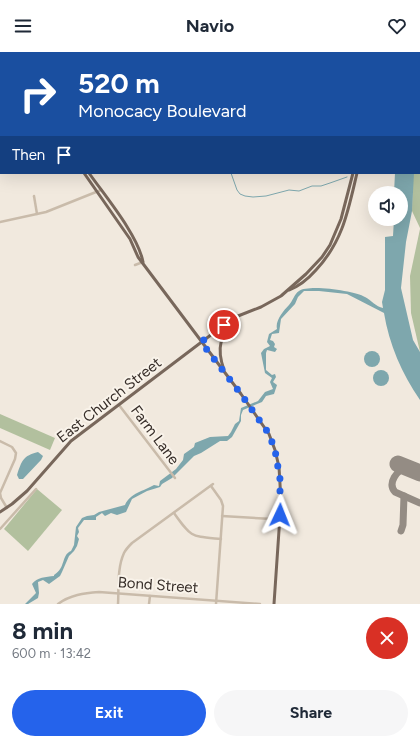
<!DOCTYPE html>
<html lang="en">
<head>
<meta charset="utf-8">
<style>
	body { margin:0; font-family:Figtree,sans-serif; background:#f6f6f7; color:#1f2937; height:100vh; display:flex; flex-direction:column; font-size:15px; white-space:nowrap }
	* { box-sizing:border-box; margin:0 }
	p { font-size:13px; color:#747a83 }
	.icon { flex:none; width:22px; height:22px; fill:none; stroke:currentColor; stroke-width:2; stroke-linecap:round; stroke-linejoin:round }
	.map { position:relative; height:552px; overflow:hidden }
	.panel { display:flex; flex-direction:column; background:#fff; flex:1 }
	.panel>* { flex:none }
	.top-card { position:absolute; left:0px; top:0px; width:420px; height:122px; box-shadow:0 4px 16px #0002; background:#1a4fa0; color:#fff; overflow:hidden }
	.tools { position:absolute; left:368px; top:134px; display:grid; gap:8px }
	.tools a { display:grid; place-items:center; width:40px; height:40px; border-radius:50%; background:#fff; box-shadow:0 4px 16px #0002; font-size:20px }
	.pin { position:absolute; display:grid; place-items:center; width:34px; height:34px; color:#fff; margin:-17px; border:2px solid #fff; border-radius:50%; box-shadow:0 1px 4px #0007 }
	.me { position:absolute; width:44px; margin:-22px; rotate:2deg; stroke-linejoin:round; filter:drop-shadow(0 0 3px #0008) }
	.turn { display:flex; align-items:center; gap:14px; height:84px; padding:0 12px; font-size:18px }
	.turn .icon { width:52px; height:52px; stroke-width:2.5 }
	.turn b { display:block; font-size:28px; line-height:34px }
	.then { display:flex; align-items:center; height:38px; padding:0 12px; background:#0003; gap:8px; font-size:15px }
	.round { display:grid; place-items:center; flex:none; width:42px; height:42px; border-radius:21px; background:#f6f6f7 }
	.summary { display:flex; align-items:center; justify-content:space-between; height:68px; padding:0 12px }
	h1 { font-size:24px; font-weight:700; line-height:30px }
	.button { display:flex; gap:8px; margin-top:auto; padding:8px 12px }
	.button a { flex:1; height:46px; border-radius:24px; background:#2563eb; color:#fff; font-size:16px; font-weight:700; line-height:46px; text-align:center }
	.button a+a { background:#f6f6f7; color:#1f2937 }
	header { display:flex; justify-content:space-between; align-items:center; height:52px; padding:0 12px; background:#fff; font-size:18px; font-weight:700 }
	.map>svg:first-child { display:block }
</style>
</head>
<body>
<header><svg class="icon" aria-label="menu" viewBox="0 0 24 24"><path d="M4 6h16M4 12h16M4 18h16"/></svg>Navio<svg class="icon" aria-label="heart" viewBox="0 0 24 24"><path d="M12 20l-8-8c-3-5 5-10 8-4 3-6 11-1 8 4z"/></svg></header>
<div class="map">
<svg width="420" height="552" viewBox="0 0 420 552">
	<rect width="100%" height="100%" fill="#f1e9de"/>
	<g fill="#b2c09e">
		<path d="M420 106V176L412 159 413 122 414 121H419Z"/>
		<path d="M420 177V300L411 261 410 224Z"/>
		<path d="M0 362 55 386 50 398 0 376Z"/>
		<path d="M37 437 62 458 28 499 4 477Z"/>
	</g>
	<g fill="#7ea7ad">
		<path d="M395 121H414L412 159 406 190 401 236 413 288 420 300V348C402 322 389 292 384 261L347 242 319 239H304L298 245 295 252 281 267 279 281 272 282 270 288 273 289 275 292 274 295 277 297 275 300 267 298 266 301V318L272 323 275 322 276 325 273 330 277 333 274 342 266 344 262 350 243 358 241 363V369L232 385 227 389H220L201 401 194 404 172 426 162 432 160 435 147 439 132 447 126 460 117 463 111 461 105 464 102 461 96 465V468H84L78 476 79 480 77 484 79 487 77 494 74 499 69 504 62 520 60 524 49 532 43 528 38 530 39 541 38 546 28 552H25L36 541 32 532C37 525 46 525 54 524V523C66 516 61 503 71 499L74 493 76 475 82 466 87 464 94 463 99 460 125 453C130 441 144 439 154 433L159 434 160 429 176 417 183 408 184 402 194 395 195 391 210 385 228 384 231 380 235 372 239 369 241 356 258 349 265 340 273 337 270 330 272 326 265 321 261 301 264 297 270 294 267 290 269 282 277 277C275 269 283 259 289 253 293 249 294 242 299 239 309 232 355 239 365 245 371 248 376 255 383 256L382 250 385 238V185L393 184 394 167H401V141H394Z"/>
		<circle cx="372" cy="307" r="8"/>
		<circle cx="381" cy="326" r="8"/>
		<path d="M38 400 43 404 41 408 23 427H19L17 423C22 408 23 404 38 400Z"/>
	</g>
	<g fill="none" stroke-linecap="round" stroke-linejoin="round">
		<g stroke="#7ea7ad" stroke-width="1">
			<path d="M0 37H1"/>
			<path d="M231 121 237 138 240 142 245 144 253 145 266 144 289 138 299 139 312 134H321L330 131 347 125"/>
		</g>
		<g stroke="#948c84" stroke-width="7">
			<path d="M407 415C397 418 387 431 395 440L420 451"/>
			<path d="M401 479 403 473 404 444"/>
		</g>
		<path stroke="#948c84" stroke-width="17" d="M398 412 420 421"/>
		<g stroke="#c9bbaa" stroke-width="2.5">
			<path d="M0 101H1"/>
			<path d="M34 144 37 162"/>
			<path d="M0 170 46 160 101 138"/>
			<path d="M135 213 143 210"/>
			<path d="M119 353 175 426"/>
			<path d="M0 389 12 395 16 401 15 407 0 441 1 446 7 456"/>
			<path d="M211 434 221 448 223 454 216 552"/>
			<path d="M174 461C192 486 190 484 221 487"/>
			<path d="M222 464 273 467 280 463"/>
			<path d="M273 467 279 474"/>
			<path d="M0 477 36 437"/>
			<path d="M58 552C70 543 84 541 99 540L260 552"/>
			<path d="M118 552C119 536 117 516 124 501 126 497 129 494 132 491L213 432"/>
			<path d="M149 552 150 544"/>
		</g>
		<g stroke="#78675b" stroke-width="3">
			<path d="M48 0V1"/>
			<path d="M52 0 53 1"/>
			<path d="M390 1V0"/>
			<path d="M413 1 414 0"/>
			<path d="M84 121 130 187 138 205 241 342 269 382 275 398 279 415 281 449 274 552"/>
			<path d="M89 121C105 144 138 183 143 210"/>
			<path d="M289 238C300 234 308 227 316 218 343 189 348 159 357 121"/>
			<path d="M224 318C216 295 220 285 236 267"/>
			<path d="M0 460 12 452 27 439 71 389 224 273 238 264 261 255 281 244 306 222 322 205 330 193 341 167 353 121"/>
		</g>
	</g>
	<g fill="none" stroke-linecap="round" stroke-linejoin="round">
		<path stroke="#2563eb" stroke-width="7" stroke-dasharray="0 12.6" d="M224 273 201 290 241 342 269 382 275 398 280 427V463"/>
	</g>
	<g text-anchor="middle" stroke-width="4" stroke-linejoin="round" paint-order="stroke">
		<g font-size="15" fill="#372e29" stroke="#f9f3ea">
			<text transform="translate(109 348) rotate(-38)" y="5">East Church Street</text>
			<text transform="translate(155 383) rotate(53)" y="5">Farm Lane</text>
			<text transform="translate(158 533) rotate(4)" y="5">Bond Street</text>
		</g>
	</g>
</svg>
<div class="tools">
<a><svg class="icon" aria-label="sound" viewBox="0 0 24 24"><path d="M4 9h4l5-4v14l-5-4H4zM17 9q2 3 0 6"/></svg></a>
</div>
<div class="pin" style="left:224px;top:273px;background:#d93025"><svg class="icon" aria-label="arrive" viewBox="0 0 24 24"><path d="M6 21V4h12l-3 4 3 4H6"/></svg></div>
<svg class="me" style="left:280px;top:463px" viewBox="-20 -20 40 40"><path d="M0-17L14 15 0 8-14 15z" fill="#2563eb" stroke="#fff" stroke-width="4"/></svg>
<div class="top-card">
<div class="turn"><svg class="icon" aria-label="right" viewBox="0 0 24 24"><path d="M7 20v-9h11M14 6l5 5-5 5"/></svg><div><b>520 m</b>Monocacy Boulevard</div></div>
<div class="then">Then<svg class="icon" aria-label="arrive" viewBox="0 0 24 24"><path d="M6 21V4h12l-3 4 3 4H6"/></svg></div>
</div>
</div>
<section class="panel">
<div class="summary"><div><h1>8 min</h1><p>600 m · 13:42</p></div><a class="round" style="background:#d93025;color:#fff"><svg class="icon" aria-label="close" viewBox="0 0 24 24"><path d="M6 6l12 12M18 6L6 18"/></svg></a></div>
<div class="button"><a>Exit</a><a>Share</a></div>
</section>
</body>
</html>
